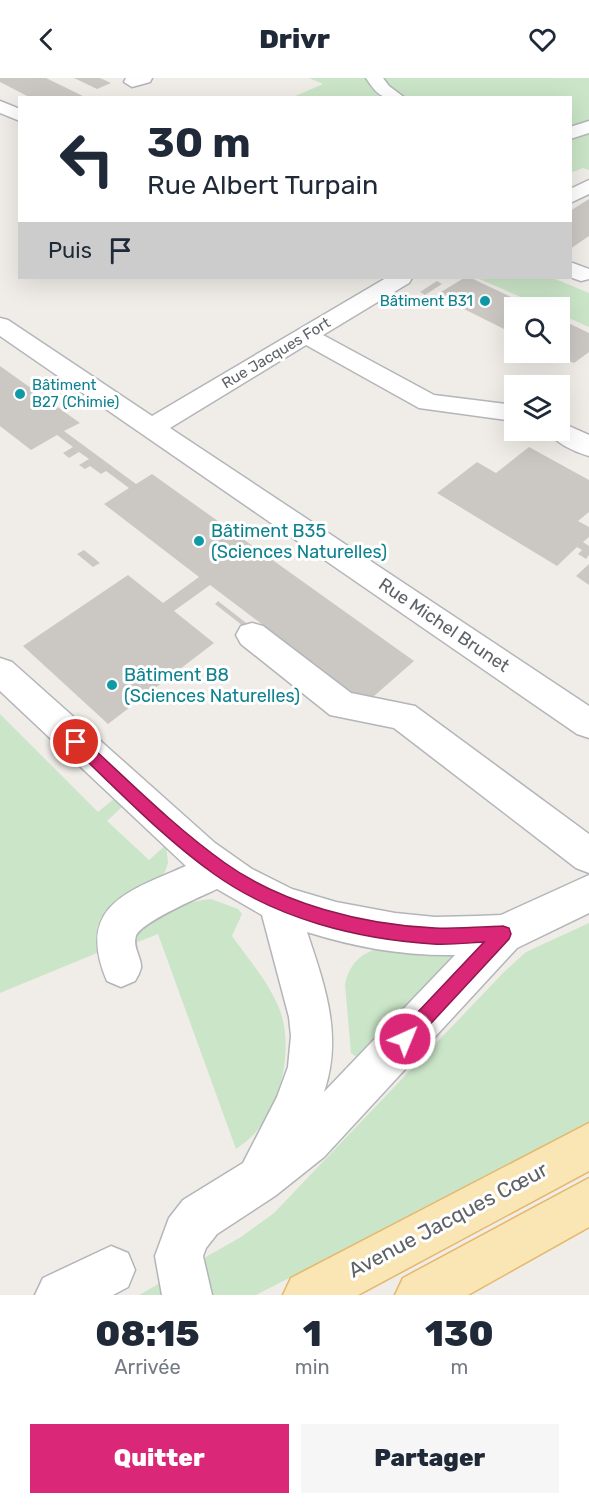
<!DOCTYPE html>
<html lang="fr">
<head>
<meta charset="utf-8">
<style>
	body { margin:0; font-family:Rubik,sans-serif; background:#f6f6f7; color:#1f2937; height:100vh; display:flex; flex-direction:column; font-size:22px; white-space:nowrap }
	* { box-sizing:border-box; margin:0 }
	p { font-size:20px; color:#747a83 }
	.icon { flex:none; width:33px; height:33px; fill:none; stroke:currentColor; stroke-width:2; stroke-linecap:round; stroke-linejoin:round }
	.map { position:relative; height:1217px; overflow:hidden }
	.side { display:flex; flex-direction:column; background:#fff; flex:1 }
	.side>* { flex:none }
	.banner { position:absolute; left:18px; top:18px; width:554px; height:183px; border-radius:0px; box-shadow:0 6px 24px #0002; background:#fff; color:#1f2937; overflow:hidden }
	.tools { position:absolute; left:504px; top:219px; display:grid; gap:12px }
	.tools a { display:grid; place-items:center; width:66px; height:66px; border-radius:0px; background:#fff; box-shadow:0 6px 24px #0002; font-size:30px }
	.pin { position:absolute; display:grid; place-items:center; width:51px; height:51px; color:#fff; margin:-26px; border:3px solid #fff; border-radius:50%; box-shadow:0 2px 6px #0007 }
	.me { position:absolute; width:66px; margin:-33px; rotate:44deg; stroke-linejoin:round; filter:drop-shadow(0 0 4px #0008) }
	.turn { display:flex; align-items:center; gap:21px; height:126px; padding:0 30px; font-size:27px }
	.turn .icon { width:78px; height:78px; stroke-width:2.5 }
	.turn b { display:block; font-size:42px; line-height:51px }
	.then { display:flex; align-items:center; height:57px; padding:0 30px; background:#0003; gap:12px; font-size:22px }
	.eta { display:flex; justify-content:space-evenly; align-items:center; height:102px; text-align:center }
	.eta b { font-size:36px; font-weight:800; line-height:42px }
	.cta { display:flex; gap:12px; margin-top:auto; padding:12px 30px }
	.cta a { flex:1; height:69px; border-radius:0px; background:#db2777; color:#fff; font-size:24px; font-weight:800; line-height:69px; text-align:center }
	.cta a+a { background:#f6f6f7; color:#1f2937 }
	header { display:flex; justify-content:space-between; align-items:center; height:78px; padding:0 30px; background:#fff; font-size:27px; font-weight:800 }
	.map>svg:first-child { display:block }
</style>
</head>
<body>
<header><svg class="icon" aria-label="back" viewBox="0 0 24 24"><path d="M15 5l-7 7 7 7"/></svg>Drivr<svg class="icon" aria-label="heart" viewBox="0 0 24 24"><path d="M12 20l-8-8c-3-5 5-10 8-4 3-6 11-1 8 4z"/></svg></header>
<div class="map">
<svg width="589" height="1217" viewBox="0 0 589 1217">
	<rect width="100%" height="100%" fill="#f0ede8"/>
	<g fill="#cae5c7">
		<path d="M309 0H589V44L570 53V20L293 19 323 6Z"/>
		<path d="M589 52V92L583 90 570 95V61Z"/>
		<path d="M477 200H553L589 215V249L560 236V230L544 229Z"/>
		<path d="M0 636 98 734 116 719 124 727 107 743 149 782 166 767 168 785 164 796 155 808 103 852 97 875 0 915Z"/>
		<path d="M211 821 238 831 242 836 232 858C249 882 271 907 281 935 293 974 281 1026 254 1056 249 1062 242 1066 236 1071L158 856 133 866C137 841 190 822 211 821Z"/>
		<path d="M589 845V1046L256 1217H139L241 1159 274 1135 504 894 526 874Z"/>
		<path d="M382 869 463 875 358 980 351 975 345 906C350 884 362 875 382 869Z"/>
	</g>
	<g fill="#cbc8c4">
		<path d="M0 0H46L87 20H31L0 4Z"/>
		<path d="M74 0H100L111 5 97 11Z"/>
		<path d="M589 121V158L570 171V133Z"/>
		<path d="M464 200H471L534 230H514V256L436 217Z"/>
		<path d="M437 203 442 206 425 217 420 214Z"/>
		<path d="M560 241 589 255V274L574 285 552 276 560 274Z"/>
		<path d="M0 288 80 345 64 353 136 406 152 396 414 583 366 625 210 507 174 533 214 565 108 646 23 568 128 497 163 525 199 499 104 426 129 410 106 393 101 396 90 388 85 391 79 387 89 381 79 374 69 380 63 375 73 369 57 357 31 372 0 348Z"/>
		<path d="M529 369 589 402V434L578 443 589 449V459L583 464 589 468V477L586 481 578 476 582 472 577 469 557 488 437 415 477 384 496 395Z"/>
		<path d="M84 472 100 485 93 489 77 476Z"/>
		<path d="M589 486V507L576 498Z"/>
		<path d="M218 523 250 548 247 551 215 526Z"/>
	</g>
	<g fill="none" stroke-linecap="round" stroke-linejoin="round">
		<defs>
			<g id="minor">
				<path d="M126 0H152L150 4 132 9 124 4Z"/>
				<path d="M366 0H383L389 8 405 20C382 20 379 20 366 0Z"/>
				<path d="M0 23 20 31V43L0 35Z"/>
				<path d="M589 43V55L570 61V49Z"/>
				<path d="M589 102V116L570 125V111Z"/>
				<path d="M570 184 589 191V201L581 203 570 199Z"/>
				<path d="M386 200H412L409 205 323 257 434 317 514 327V343L419 330 306 267 170 350 589 628V660L577 656 0 258V240L8 242 152 338Z"/>
				<path d="M560 344 589 357V378C575 374 555 365 547 352H560Z"/>
				<path d="M252 545 263 548 351 615 415 628 589 756V795L576 790 394 650 330 637 241 566 236 557 241 548Z"/>
				<path d="M0 580 12 584 215 765 252 791 292 811 336 824 395 835 435 839 478 838 501 837 589 797V835L517 870 324 1079 275 1118 217 1156 206 1170 203 1178 212 1217H162L155 1178 169 1140 183 1122 243 1085 277 1019 288 989 291 958 289 939 262 837 217 811C202 818 141 844 136 858 132 869 142 880 141 890 140 894 137 900 135 903L121 909 107 903C75 828 128 813 186 788L0 613ZM307 854C354 869 405 878 455 877L324 1014C343 958 325 908 307 854Z"/>
				<path d="M111 1168 128 1175 135 1192 128 1209 113 1217H35L43 1200Z"/>
			</g>
			<g id="major">
				<path d="M589 1045V1093L358 1217H283L291 1200Z"/>
				<path d="M589 1100V1149L468 1217H395L403 1200Z"/>
			</g>
		</defs>
		<use href="#minor" stroke="#b3b5b9" stroke-width="3"/>
		<use href="#major" stroke="#e6b76a" stroke-width="3"/>
		<use href="#minor" fill="#fff" fill-rule="evenodd"/>
		<use href="#major" fill="#f9e6b4" fill-rule="evenodd"/>
	</g>
	<path fill="#db2777" stroke="#8e194d" stroke-width="1.5" d="M76 658 81 659C128 702 173 748 225 785 282 826 364 847 435 850 457 851 481 849 503 848L509 850 511 856 509 861 411 967 405 970 398 967 396 961 398 955 484 864C467 865 450 867 433 866 357 861 277 841 214 796 162 759 117 711 71 668L69 664 71 659Z"/>
	<g fill="#0f9aa8" stroke="#fff" stroke-width="2">
		<circle cx="485" cy="223" r="6"/>
		<circle cx="20" cy="316" r="6"/>
		<circle cx="199" cy="463" r="6"/>
		<circle cx="112" cy="607" r="6"/>
	</g>
	<g text-anchor="middle" stroke-width="6" stroke-linejoin="round" paint-order="stroke">
		<g font-size="15" fill="#0d838f" stroke="#fff" text-anchor="end">
			<text x="473" y="228">Bâtiment B31</text>
			<text x="32" y="312" text-anchor="start">Bâtiment<tspan x="32" dy="17">B27 (Chimie)</tspan></text>
		</g>
		<g font-size="15" fill="#5f6367" stroke="#fff">
			<text transform="translate(276 275) rotate(-31)" y="5">Rue Jacques Fort</text>
		</g>
		<g font-size="18" fill="#0d838f" stroke="#fff" text-anchor="start">
			<text x="211" y="459">Bâtiment B35<tspan x="211" dy="21">(Sciences Naturelles)</tspan></text>
			<text x="124" y="603">Bâtiment B8<tspan x="124" dy="21">(Sciences Naturelles)</tspan></text>
		</g>
		<g font-size="18" fill="#5f6367" stroke="#fff">
			<text transform="translate(444 547) rotate(34)" y="6">Rue Michel Brunet</text>
		</g>
		<g font-size="21" fill="#5f6367" stroke="#fff">
			<text transform="translate(448 1142) rotate(-28)" y="7">Avenue Jacques Cœur</text>
		</g>
	</g>
</svg>
<div class="tools">
<a><svg class="icon" aria-label="search" viewBox="0 0 24 24"><circle cx="10" cy="10" r="6"/><path d="M15 15l6 6"/></svg></a>
<a><svg class="icon" aria-label="layers" viewBox="0 0 24 24"><path d="M12 4l9 5-9 5-9-5zM3 14l9 5 9-5"/></svg></a>
</div>
<div class="pin" style="left:76px;top:664px;background:#d93025"><svg class="icon" aria-label="arrive" viewBox="0 0 24 24"><path d="M6 21V4h12l-3 4 3 4H6"/></svg></div>
<svg class="me" style="left:405px;top:961px" viewBox="-20 -20 40 40"><circle r="17" fill="#db2777" stroke="#fff" stroke-width="3"/><path d="M0-11L8 9 0 5-8 9z" fill="#fff"/></svg>
<div class="banner">
<div class="turn"><svg class="icon" aria-label="left" viewBox="0 0 24 24"><path d="M17 20v-9H6M10 6l-5 5 5 5"/></svg><div><b>30 m</b>Rue Albert Turpain</div></div>
<div class="then">Puis<svg class="icon" aria-label="arrive" viewBox="0 0 24 24"><path d="M6 21V4h12l-3 4 3 4H6"/></svg></div>
</div>
</div>
<section class="side">
<div class="eta">
<div><b>08:15</b><p>Arrivée</p></div>
<div><b>1</b><p>min</p></div>
<div><b>130</b><p>m</p></div>
</div>
<div class="cta"><a>Quitter</a><a>Partager</a></div>
</section>
</body>
</html>
